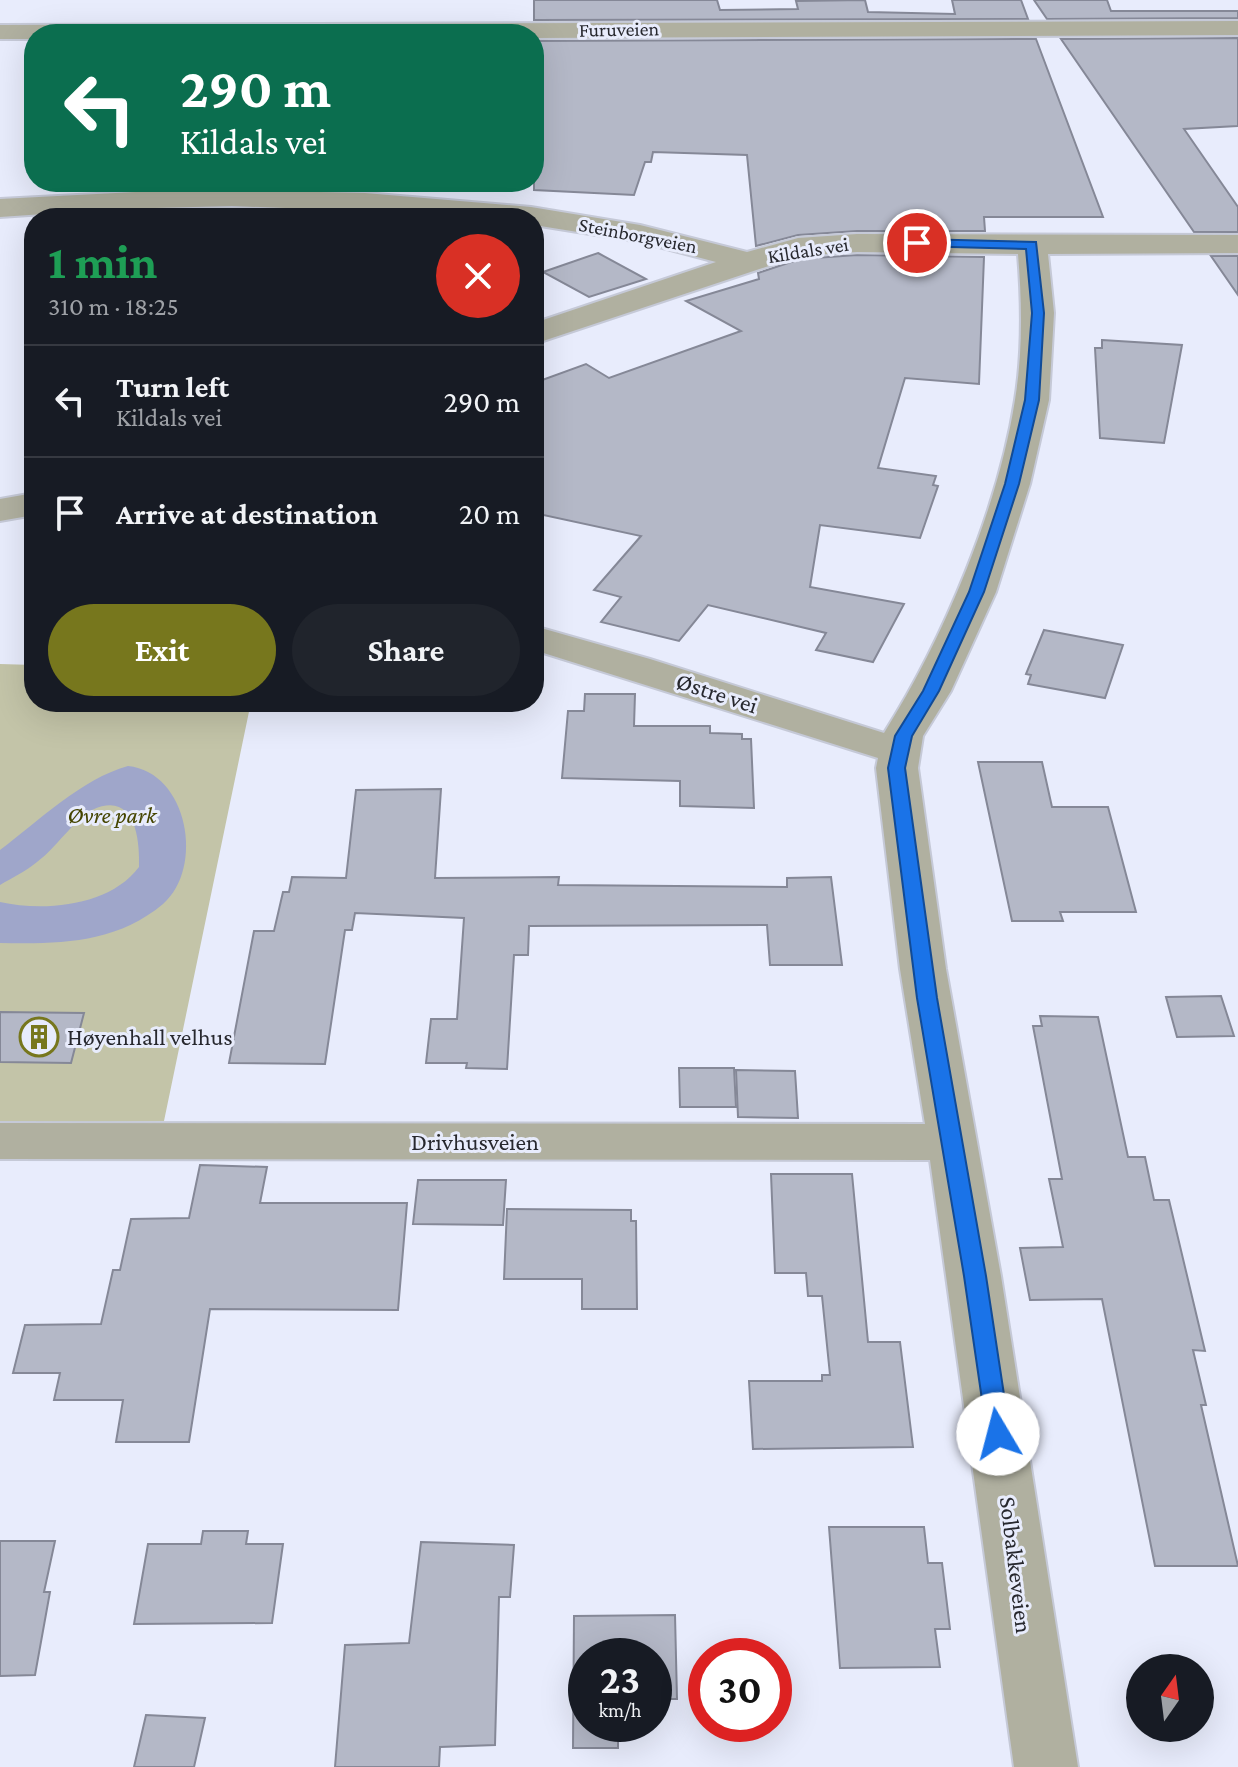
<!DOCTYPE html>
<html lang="en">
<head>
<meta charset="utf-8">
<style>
	body { margin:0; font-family:"Crimson Pro",serif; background:#20242c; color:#f1f3f6; height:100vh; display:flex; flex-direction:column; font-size:30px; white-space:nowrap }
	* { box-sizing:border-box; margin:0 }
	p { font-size:26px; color:#9ea1a6 }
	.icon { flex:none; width:44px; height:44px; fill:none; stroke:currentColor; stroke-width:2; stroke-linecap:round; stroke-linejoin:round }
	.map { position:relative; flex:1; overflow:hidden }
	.sheet { position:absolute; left:24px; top:208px; width:520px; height:504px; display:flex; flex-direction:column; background:#171b24; border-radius:32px; box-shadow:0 8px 32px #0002 }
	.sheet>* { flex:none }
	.top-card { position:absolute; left:24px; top:24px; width:520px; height:168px; border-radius:32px; box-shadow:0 8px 32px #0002; background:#0b6e4f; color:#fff; overflow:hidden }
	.needle { width:52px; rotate:14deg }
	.tools { position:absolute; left:1126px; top:1654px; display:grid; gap:16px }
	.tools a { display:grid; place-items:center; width:88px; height:88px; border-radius:50%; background:#171b24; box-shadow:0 8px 32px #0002; font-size:40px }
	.speed { position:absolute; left:568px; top:1638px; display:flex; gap:16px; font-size:40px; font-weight:700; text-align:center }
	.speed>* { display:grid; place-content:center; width:104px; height:104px; border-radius:50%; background:#171b24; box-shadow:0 8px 32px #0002; line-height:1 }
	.speed small { font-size:20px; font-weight:400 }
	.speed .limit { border:12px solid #d22; background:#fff; color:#111 }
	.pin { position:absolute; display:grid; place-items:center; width:68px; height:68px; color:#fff; margin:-34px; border:4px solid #fff; border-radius:50%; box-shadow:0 2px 8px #0007 }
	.me { position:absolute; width:88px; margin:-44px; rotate:352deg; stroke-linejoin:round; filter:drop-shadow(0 0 6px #0008) }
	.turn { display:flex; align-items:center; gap:28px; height:168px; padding:0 24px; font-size:36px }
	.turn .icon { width:104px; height:104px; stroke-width:2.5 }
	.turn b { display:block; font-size:56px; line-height:68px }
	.round { display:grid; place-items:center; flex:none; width:84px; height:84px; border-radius:42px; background:#20242c }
	.summary { display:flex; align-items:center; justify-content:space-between; height:136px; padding:0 24px }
	h1 { font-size:48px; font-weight:700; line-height:60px; color:#1e9e55 }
	.cta { display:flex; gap:16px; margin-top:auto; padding:16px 24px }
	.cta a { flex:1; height:92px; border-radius:48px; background:#77771d; color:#fff; font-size:32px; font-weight:700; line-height:92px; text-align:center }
	.cta a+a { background:#20242c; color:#f1f3f6 }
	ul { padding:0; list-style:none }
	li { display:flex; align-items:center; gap:24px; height:112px; padding:0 24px; border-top:2px solid #363941 }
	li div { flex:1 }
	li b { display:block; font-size:30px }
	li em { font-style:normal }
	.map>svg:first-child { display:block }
</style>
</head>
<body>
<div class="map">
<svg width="1238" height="1767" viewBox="0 0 1238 1767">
	<rect width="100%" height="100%" fill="#e8ecfc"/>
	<path fill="#c3c4a8" d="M0 664 34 665V702H251L164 1121 0 1123Z"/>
	<path fill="#9fa6ca" d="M128 766C188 772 205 868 163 904 115 944 59 944 0 943V902C45 912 110 906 139 867 140 839 135 790 92 810 75 819 55 849 37 862 26 871 12 878 0 885V850C39 821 81 779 128 766Z"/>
	<g fill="#b4b8c7" stroke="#858897" stroke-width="2">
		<path d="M534 0H717L720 10 798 9 796 1 865 0 868 12 955 14 952 0H1021L1028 19 534 20Z"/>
		<path d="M1034 0H1107L1111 11H1238V18L1047 19Z"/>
		<path d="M1238 38V126L1184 129 1238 207V232H1194L1061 39Z"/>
		<path d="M1036 39 1103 217H984L985 231H857L798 235 756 246 747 155 653 152 651 162H645L634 195 534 190V41Z"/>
		<path d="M598 253 646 279 589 297 543 272Z"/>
		<path d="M857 255 984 257 979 384 905 378 878 468 936 476 933 485 938 486 920 538 820 525 810 587 904 604 873 662 816 650 826 633 708 605 679 641 601 622 621 597 594 590 641 536 534 513V383L586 364 609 378 741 331 686 301 759 279 758 273 800 259Z"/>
		<path d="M1211 256H1238V295Z"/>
		<path d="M1102 340 1182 345 1164 443 1100 438 1095 348H1102Z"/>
		<path d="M1044 630 1123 645 1105 698 1028 684 1031 675 1026 674Z"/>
		<path d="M585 694H635L634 726H710V733L742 734V739H751L754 808 680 806V781L562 778 568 711H584Z"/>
		<path d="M978 762H1042L1052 807H1108L1136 912H1060L1063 921H1012Z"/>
		<path d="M441 789 435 878 559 877 558 885 787 887V878L831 877 842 965H770L767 925 529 926 528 955H514L507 1069 466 1068 467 1063H426L431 1019H457L464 918 355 913 352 930H345L325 1064 229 1063 254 931H274L283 892H289L292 877 346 878 356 790Z"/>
		<path d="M1221 996 1234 1036 1177 1037 1166 997Z"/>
		<path d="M0 1012 84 1013 71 1063 0 1062Z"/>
		<path d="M1040 1016 1098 1017 1128 1157H1145L1154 1200H1169L1205 1351 1193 1350 1206 1405H1201L1238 1566H1155L1102 1299 1030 1300 1020 1248 1063 1247 1049 1179H1062L1033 1026H1042Z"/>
		<path d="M679 1068H734L736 1107H680Z"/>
		<path d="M736 1070 795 1071 798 1118 738 1117Z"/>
		<path d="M200 1165 267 1167 260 1203H407L398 1310 210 1309 189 1442H116L123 1400H54L60 1373H13L25 1325 101 1324 113 1270H120L131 1219 189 1218Z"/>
		<path d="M771 1174H852L868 1342H900L913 1447 753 1449 749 1381H822V1375H830L822 1296H808L806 1273H775Z"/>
		<path d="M418 1180H506L503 1225 413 1224Z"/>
		<path d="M507 1209 631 1210V1221H636L637 1309H582V1279H504Z"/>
		<path d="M829 1527H924L928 1563H942L950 1629H935L940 1667 840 1668Z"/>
		<path d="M203 1531H248L246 1544H283L272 1623 134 1624 148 1544H201Z"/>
		<path d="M0 1541H55L44 1592H50L35 1675 0 1676Z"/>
		<path d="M421 1542 514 1545 510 1597H499L495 1745 440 1747 439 1767H335L345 1645 409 1643Z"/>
		<path d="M675 1615 677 1699H654V1656H586V1724H618V1748H573L574 1616Z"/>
		<path d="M146 1715 205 1718 194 1767H134Z"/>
	</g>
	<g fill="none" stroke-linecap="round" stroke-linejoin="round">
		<defs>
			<g id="minor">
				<path d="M1238 21V35L534 38V34H34V39H0V25Z"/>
				<path d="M193 189 365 193 531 207 640 225 747 252 798 238 857 234 1238 235V253L1048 254 1054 313 1049 400 1030 484 996 592 951 691 923 736 918 768 946 969 1001 1276 1078 1767H1014L930 1160 0 1159V1123L925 1124 900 969 876 768 878 758 534 650V626L650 659 884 733C943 640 998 509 1015 400 1023 351 1022 302 1018 254L857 252 799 256 534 344V323L716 262 640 242 534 225V218L232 206 116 209 0 217V199Z"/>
				<path d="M34 493V515L0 521V499Z"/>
			</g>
		</defs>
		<use href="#minor" stroke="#c5c9d7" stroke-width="4"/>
		<use href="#minor" fill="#b0b0a0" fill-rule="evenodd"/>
	</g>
	<path fill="#1a73e8" stroke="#114b97" stroke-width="2" d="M917 239 1036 242 1044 313 1039 400 1019 484 984 592 939 691 912 736 905 768 937 998 986 1276 1010 1434 1007 1440 998 1443 990 1440 987 1434 964 1276 917 998 888 768 895 736 923 691 969 592 1005 484 1025 400 1032 313 1026 249 913 246 911 243Z"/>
	<defs>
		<symbol id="building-ring" viewBox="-11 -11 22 22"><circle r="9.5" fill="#e8ecfc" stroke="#77771d" stroke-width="1.5"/><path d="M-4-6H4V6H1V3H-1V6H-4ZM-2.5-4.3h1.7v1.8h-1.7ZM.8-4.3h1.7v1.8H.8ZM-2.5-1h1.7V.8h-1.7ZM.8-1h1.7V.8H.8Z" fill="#77771d"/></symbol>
	</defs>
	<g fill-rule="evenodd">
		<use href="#building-ring" x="17" y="1015" width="44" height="44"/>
	</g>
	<g text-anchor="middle" stroke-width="6" stroke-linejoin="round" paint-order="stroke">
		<g font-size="20" fill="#27282e" stroke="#e8ecfc">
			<text transform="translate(619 29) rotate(-1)" y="7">Furuveien</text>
			<text transform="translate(638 235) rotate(11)" y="7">Steinborgveien</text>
			<text transform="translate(808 250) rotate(-9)" y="7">Kildals vei</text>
		</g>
		<g font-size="24" fill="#27282e" stroke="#e8ecfc">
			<text transform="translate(717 693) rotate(18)" y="8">Østre vei</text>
			<text x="475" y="1150">Drivhusveien</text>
			<text transform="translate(1016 1565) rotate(83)" y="8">Solbakkeveien</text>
		</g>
		<g font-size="24" font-style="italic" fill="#454500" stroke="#e8ecfc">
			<text x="112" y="823">Øvre park</text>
		</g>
		<g font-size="24" fill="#27282e" stroke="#e8ecfc" text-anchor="start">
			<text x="67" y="1045">Høyenhall velhus</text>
		</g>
	</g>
</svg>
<div class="tools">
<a><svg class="needle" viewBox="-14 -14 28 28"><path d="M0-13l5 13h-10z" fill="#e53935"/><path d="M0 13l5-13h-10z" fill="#9ea1a6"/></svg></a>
</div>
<div class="speed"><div>23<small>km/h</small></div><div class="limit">30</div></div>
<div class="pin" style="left:917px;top:243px;background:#d93025"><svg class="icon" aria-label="arrive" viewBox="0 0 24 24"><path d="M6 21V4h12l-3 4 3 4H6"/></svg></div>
<svg class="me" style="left:998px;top:1434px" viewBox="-20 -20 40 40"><circle r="19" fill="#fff"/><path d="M0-13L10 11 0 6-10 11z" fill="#1a73e8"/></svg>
<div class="top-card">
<div class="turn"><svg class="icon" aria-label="left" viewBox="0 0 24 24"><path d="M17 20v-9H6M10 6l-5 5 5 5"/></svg><div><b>290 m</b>Kildals vei</div></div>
</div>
<section class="sheet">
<div class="summary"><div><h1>1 min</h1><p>310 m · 18:25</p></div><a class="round" style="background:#d93025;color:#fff"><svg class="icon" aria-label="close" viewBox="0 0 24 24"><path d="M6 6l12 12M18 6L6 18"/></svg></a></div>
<ul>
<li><svg class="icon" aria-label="left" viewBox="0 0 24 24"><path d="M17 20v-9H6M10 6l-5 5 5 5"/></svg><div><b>Turn left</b><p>Kildals vei</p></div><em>290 m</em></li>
<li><svg class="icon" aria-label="arrive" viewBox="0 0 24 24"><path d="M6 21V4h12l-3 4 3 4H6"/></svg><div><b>Arrive at destination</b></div><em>20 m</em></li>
</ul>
<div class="cta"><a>Exit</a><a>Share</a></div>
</section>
</div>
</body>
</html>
